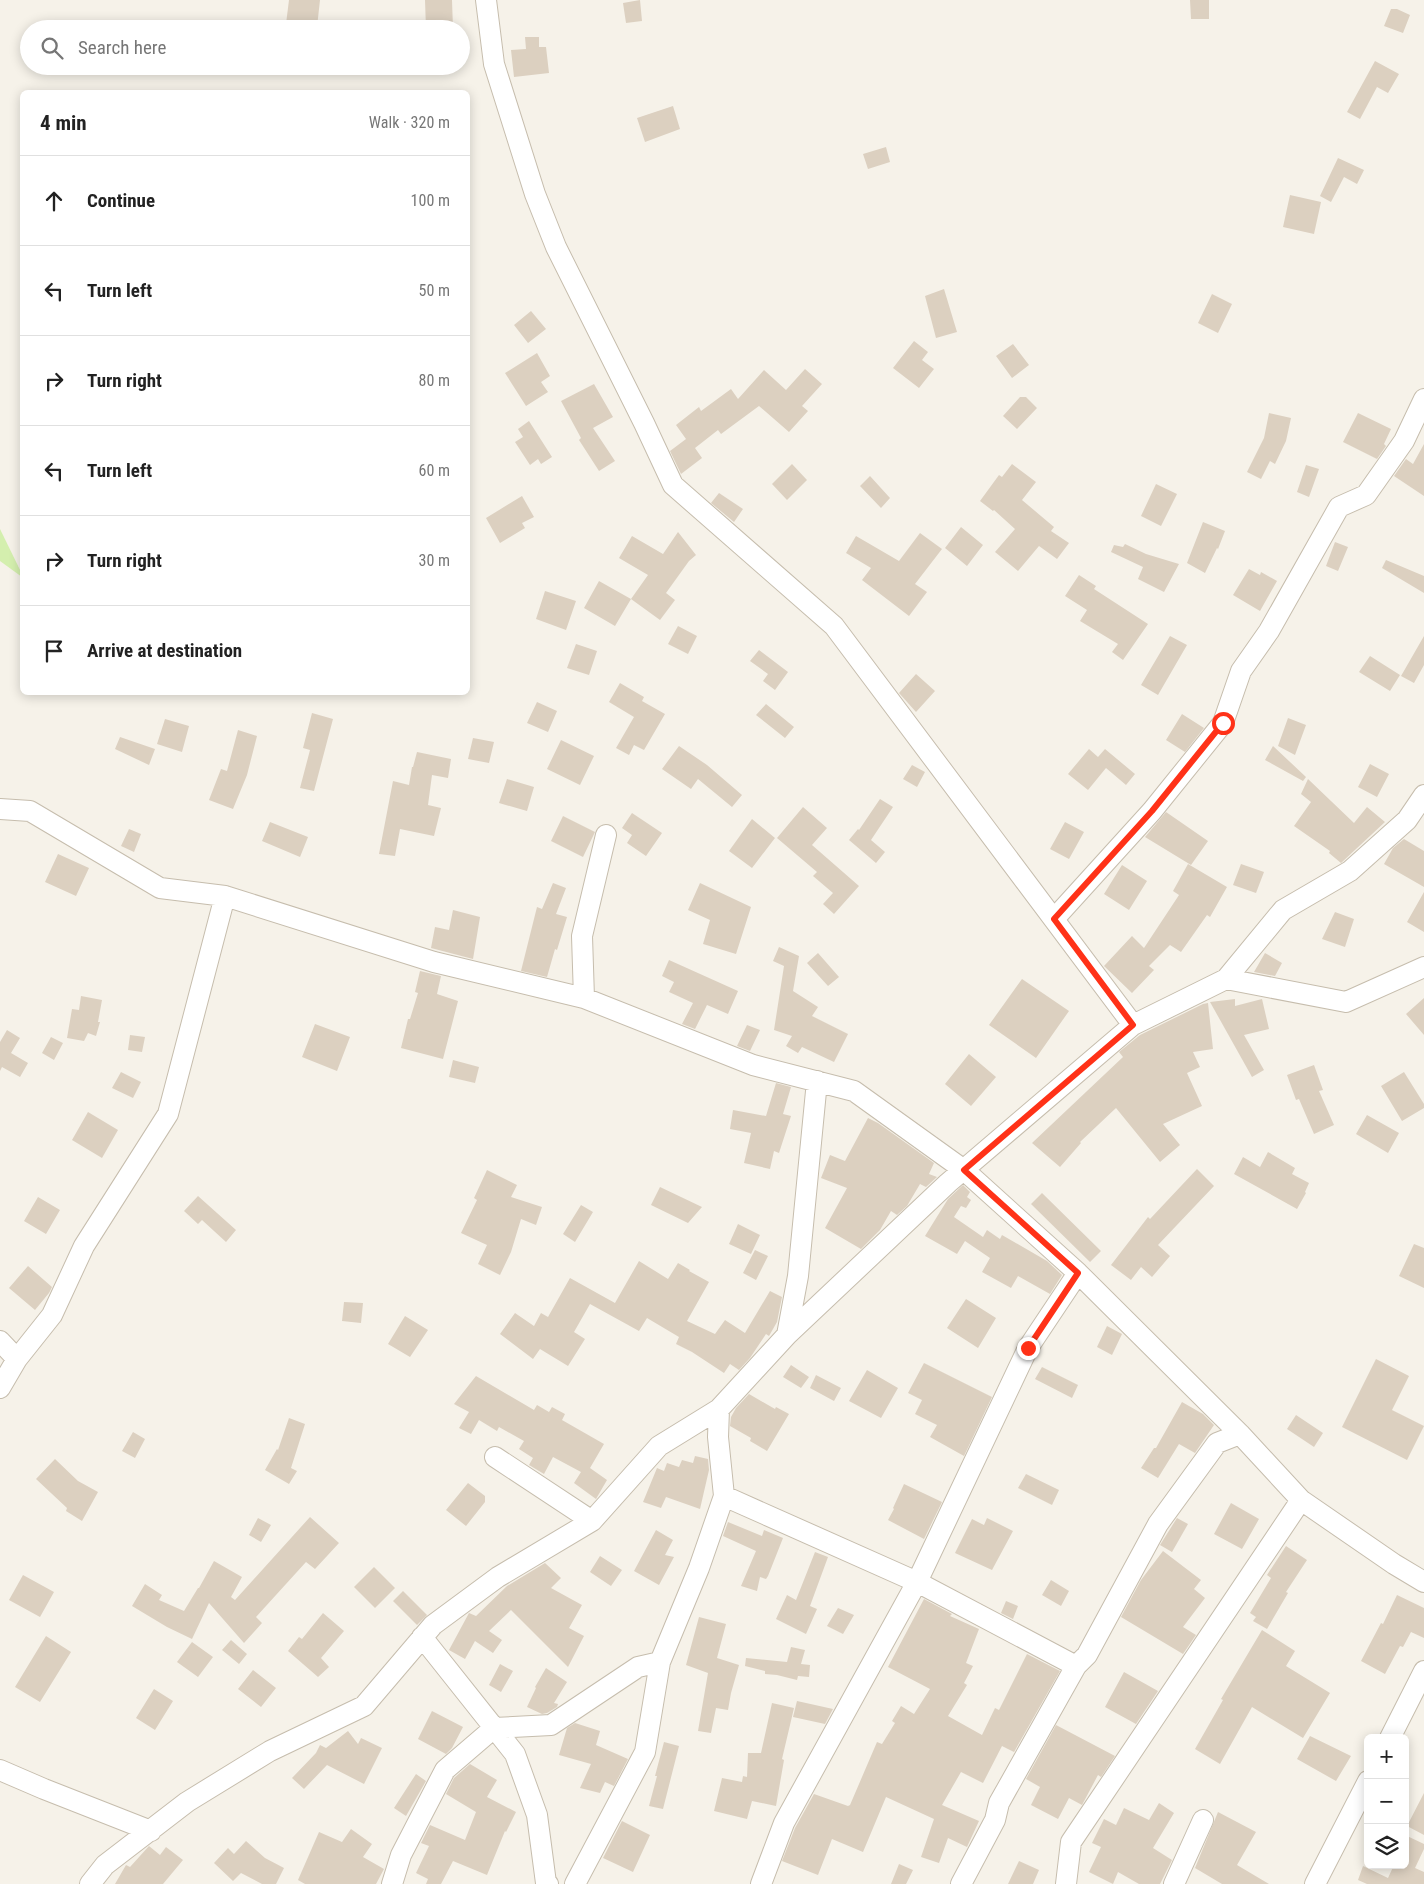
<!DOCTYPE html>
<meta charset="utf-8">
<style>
body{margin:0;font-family:"Roboto Condensed",sans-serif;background:#f2f2f2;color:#222}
.controls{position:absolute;right:15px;bottom:15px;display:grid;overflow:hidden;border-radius:8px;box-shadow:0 2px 12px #0003}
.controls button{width:45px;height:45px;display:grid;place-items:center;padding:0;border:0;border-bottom:1px solid #e0e0e0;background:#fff;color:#222;font:25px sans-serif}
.stop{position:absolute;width:15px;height:15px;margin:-11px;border:4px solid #ff3218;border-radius:50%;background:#fff}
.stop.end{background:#ff3218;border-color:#fff;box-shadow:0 1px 5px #0008}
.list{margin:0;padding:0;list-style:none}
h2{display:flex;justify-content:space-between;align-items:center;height:65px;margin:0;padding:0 20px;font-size:21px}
h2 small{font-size:16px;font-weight:400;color:#767676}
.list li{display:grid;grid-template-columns:32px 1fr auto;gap:15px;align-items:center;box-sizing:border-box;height:90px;padding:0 20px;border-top:1px solid #e0e0e0}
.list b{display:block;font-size:19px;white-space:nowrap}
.list em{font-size:16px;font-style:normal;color:#767676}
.icon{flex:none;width:28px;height:28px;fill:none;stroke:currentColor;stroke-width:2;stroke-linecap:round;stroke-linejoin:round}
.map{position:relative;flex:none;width:1424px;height:1884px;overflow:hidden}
.search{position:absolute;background:#fff;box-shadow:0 2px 12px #0003;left:20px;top:20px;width:450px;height:55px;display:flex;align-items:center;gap:12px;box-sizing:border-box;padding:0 18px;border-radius:28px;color:#767676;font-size:19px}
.panel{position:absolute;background:#fff;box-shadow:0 2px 12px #0003;left:20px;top:90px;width:450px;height:605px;border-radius:8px}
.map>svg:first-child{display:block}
.green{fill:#d4efae}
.building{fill:#dcd0c0}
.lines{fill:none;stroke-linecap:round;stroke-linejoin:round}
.street-casing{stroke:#c6bdad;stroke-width:22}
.street{stroke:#fff;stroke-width:20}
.route{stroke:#ff3218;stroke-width:6}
</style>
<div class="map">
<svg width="1424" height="1884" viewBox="0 0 1424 1884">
<rect width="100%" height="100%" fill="#f6f2e9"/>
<path class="green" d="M0 529 22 574V577L0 561Z"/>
<path class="building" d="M289 0H320L317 27 286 24Z
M425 0H452L453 29H426Z
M640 0 642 21 626 23 623 3Z
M1190 0H1209V19H1191Z
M1391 9H1397L1410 15 1403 33 1384 26Z
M525 37H539V47H546L549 73 514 77 511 50 526 49Z
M1375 61 1399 74 1388 93 1377 87 1360 119 1347 112Z
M673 106 680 129 645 142 637 118Z
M886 147 890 162 868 169 863 154Z
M1338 158 1364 170 1357 184 1344 177 1331 202 1320 196Z
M1290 195 1321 202 1314 234 1283 227Z
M944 289 957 332 936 338 925 296Z
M1212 294 1232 304 1218 333 1198 323Z
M531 311 546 329 528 343 514 325Z
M914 341 928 352 922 360 934 369 919 388 893 368Z
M1013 344 1029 365 1012 378 996 356Z
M537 353 550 376 541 382 548 392 526 406 505 373Z
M805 369 822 384 802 406 808 411 789 432 759 406 721 434 718 430 695 448 702 458 681 474 670 451 686 439 676 425 699 407 701 411 731 389 738 399 764 370 786 390Z
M594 384 613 417 593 428 615 461 599 471 579 440 581 438 561 401Z
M1020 397H1026L1037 408 1017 429 1003 416Z
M1269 413 1291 418 1286 441 1275 464 1270 461 1261 479 1247 472 1264 438Z
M1358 413 1391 429 1384 444 1386 446 1377 459 1343 442Z
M529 421 552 457 541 464 538 459 530 465 515 442 523 437 518 429Z
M1424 444V496L1394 476 1406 459 1413 464Z
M792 464 807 480 787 500 772 484Z
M1012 464 1036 482 1022 500 1054 527 1051 531 1069 543 1057 559 1039 546 1018 571 995 552 1015 529 994 510 993 511 980 501 999 475 1002 477Z
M1306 465 1319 469 1309 497 1297 492Z
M870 476 890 498 881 508 860 486Z
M1156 484 1177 494 1161 526 1141 516Z
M719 493 743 509 734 522 711 503Z
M522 496 534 517 522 523 525 528 500 543 486 518Z
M1203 522 1225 531 1218 549 1217 548 1205 573 1187 563Z
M961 527 983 545 967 566 945 548Z
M678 532 696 555 689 561 666 593 675 600 660 620 631 599 648 575 619 558 632 536 663 554Z
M920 533 942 549 915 584 927 592 909 616 862 580 871 568 846 553 856 536 899 561Z
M1335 542 1348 547 1338 571 1326 566Z
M1125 544 1146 554 1179 564 1164 592 1138 579 1143 567 1111 552 1114 545 1123 547Z
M1386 560 1424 576V593L1382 568Z
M1249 569 1260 575 1261 572 1277 581 1260 611 1233 595Z
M1079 575 1096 586 1094 589 1148 624 1123 660 1112 652 1118 644 1080 621 1087 610 1065 596Z
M599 581 631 599 615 626 584 608Z
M545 591 576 601 566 630 536 619Z
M678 626 697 636 688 654 668 644Z
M1170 636 1187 645 1158 695 1141 685Z
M1424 636V665L1414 683 1401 676Z
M576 644 597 651 589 675 567 668Z
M759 650 788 672 775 690 763 681 768 674 750 661Z
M1370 656 1400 675 1390 691 1359 672Z
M916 674 935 691 916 712 899 693Z
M620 683 644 697 642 701 665 714 644 750 634 745 629 755 616 748 634 717 609 702Z
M537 702 557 711 548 732 527 723Z
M766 704 794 727 785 738 756 715Z
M312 713 333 719 314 791 300 788 310 750 303 748Z
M1182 714 1204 728 1185 752 1166 740Z
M1288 718 1306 725 1295 755 1278 746Z
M165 719 189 726 182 752 157 744Z
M238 730 257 736 247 775 233 809 209 800 221 769 227 771Z
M120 737 155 749 149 765 115 749Z
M473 738 494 742 489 763 468 759Z
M561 740 594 756 580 785 547 769Z
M679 746 707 765 742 795 732 807 698 779 691 789 662 769Z
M1273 746 1306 777 1303 781 1265 760Z
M1089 749 1098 757 1105 749 1135 774 1126 785 1106 768 1088 790 1068 774Z
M417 752 451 759 448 778 432 775 428 805 441 808 434 836 400 829 395 856 379 854 393 781 409 785 412 767H413Z
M1370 764 1389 774 1377 797 1358 787Z
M912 765 925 772 917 787 903 779Z
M507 779 534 787 527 811 499 803Z
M1308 779 1354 823 1367 807 1385 822 1341 863 1329 853 1330 851 1294 826 1311 802 1301 794Z
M880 799 893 807 871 840 885 852 876 863 849 840 858 829 859 830Z
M803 807 827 828 812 845 859 886 834 914 823 904 833 893 813 876 817 872 777 838Z
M1166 812 1208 841 1191 865 1145 837Z
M632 813 662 833 646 856 627 843 632 835 622 828Z
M563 816 595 832 583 857 551 841Z
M752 819 775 838 752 868 729 851Z
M270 822 308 837 300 857 262 841Z
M1065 822 1084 832 1069 859 1050 849Z
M129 829 141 834 134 852 121 846Z
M1404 839 1424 851V887L1384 864 1393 848Z
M58 854 89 868 76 896 45 882Z
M1188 864 1227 887 1210 917 1207 915 1181 952 1170 945 1149 966 1154 970 1132 993 1104 966 1132 936 1144 948 1179 895 1173 891Z
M1241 864 1264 872 1256 893 1233 885Z
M1122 865 1147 881 1129 910 1104 894Z
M553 883 566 888 556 914 567 917 557 950 555 949 547 977 521 971 537 907 542 909Z
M700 883 751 907 736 954 703 944 710 920 688 910Z
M1424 892V932L1407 922Z
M453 910 480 917 473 959 431 948 435 927 449 930Z
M1335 912 1354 919 1345 947 1322 939Z
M779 947 799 956 793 991 818 1007 812 1016 848 1034 834 1062 802 1047 798 1053 786 1046 792 1036 774 1030 784 966 773 961Z
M818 953 839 977 828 986 807 963Z
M1265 953 1282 963 1275 976 1254 972Z
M669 960 738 991 728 1014 707 1005 695 1029 682 1024 693 1003 669 992 674 982 662 976Z
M420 971 441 976 437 994 458 1001 443 1059 401 1048 408 1019H410L418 993 415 992Z
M1022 979 1069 1011 1036 1058 989 1025Z
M81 996 102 1000 98 1022H100L96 1036 88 1033 84 1041 67 1038 72 1009 79 1010Z
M1424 998V1035L1406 1014Z
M1235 999V1006L1262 999 1269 1029 1244 1035 1264 1070 1252 1077 1210 1002Z
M1208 1003 1213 1049 1193 1052 1200 1067 1187 1073 1202 1106 1163 1124 1180 1145 1160 1162 1116 1108 1080 1142 1081 1143 1060 1167 1032 1143 1123 1057 1119 1052 1140 1035 1203 1004Z
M315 1024 350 1037 337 1071 302 1057Z
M747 1025 760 1030 750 1051 737 1046Z
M7 1030 20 1038 11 1053 28 1063 20 1077 2 1067 0 1071V1042Z
M130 1035 145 1037 142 1052 128 1050Z
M51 1037 63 1043 54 1060 42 1053Z
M969 1054 996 1077 971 1106 945 1084Z
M453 1060 479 1067 475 1083 449 1077Z
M1314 1065 1323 1090 1319 1091 1334 1125 1314 1134 1299 1099 1296 1100 1287 1075Z
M121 1072 141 1082 133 1098 112 1088Z
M1404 1072 1424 1104V1108L1402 1121 1381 1086Z
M776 1083 791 1087 783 1114 791 1116 779 1153 774 1151 770 1169 744 1163 751 1133 730 1129 733 1110 766 1116Z
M88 1112 118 1130 102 1158 72 1140Z
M1367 1115 1399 1133 1388 1153 1356 1134Z
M868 1118 878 1123 934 1163 929 1174 937 1177 926 1187 920 1184 907 1206 897 1215 891 1211 880 1230 861 1249 825 1228 847 1188 821 1178 830 1155 845 1161Z
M1268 1152 1295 1168 1292 1174 1309 1183 1305 1192 1306 1193 1297 1209 1234 1174 1243 1157 1260 1167Z
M1197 1169 1214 1186 1158 1245 1170 1256 1152 1277 1141 1267 1131 1280 1111 1265 1148 1217 1150 1219Z
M487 1170 517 1185 511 1197 542 1207 536 1225 521 1219 511 1252 500 1275 478 1264 487 1245 461 1233 477 1200 474 1198Z
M963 1185 970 1192 967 1197 971 1200 966 1208 961 1206 954 1217 983 1237 987 1230 1000 1239 1002 1235 1047 1261 1062 1275 1050 1294 1018 1276 1011 1288 982 1272 990 1258 965 1241 957 1254 925 1236 948 1199Z
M660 1187 702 1207 688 1223 651 1205Z
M1042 1193 1101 1251 1090 1262 1031 1204Z
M198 1196 236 1230 226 1242 202 1220 198 1224 184 1211Z
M38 1197 60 1210 46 1234 24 1221Z
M581 1205 593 1212 575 1242 563 1234Z
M738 1224 760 1235 751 1254 729 1244Z
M1414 1244 1424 1248V1288L1399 1276Z
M755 1250 768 1256 756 1280 743 1273Z
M639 1261 668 1279 678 1263 690 1270 689 1271 709 1282 687 1321 715 1334 725 1320 745 1333 770 1291 782 1297 777 1322 769 1336 766 1334 750 1358 739 1370 730 1364 724 1373 692 1352 676 1344 679 1337 647 1318 639 1331 590 1304 574 1332 585 1339 568 1366 540 1349 533 1359 500 1334 515 1313 534 1326 541 1313 548 1317 570 1278 615 1303Z
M28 1266 52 1287 49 1293 35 1310 9 1288Z
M966 1299 996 1318 978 1348 947 1328Z
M344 1302 363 1303 361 1323 342 1321Z
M405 1316 428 1330 410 1357 388 1344Z
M1107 1326 1122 1334 1112 1355 1097 1347Z
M1376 1359 1409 1376 1392 1410 1424 1426 1407 1460 1342 1427Z
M924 1363 992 1397 964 1456 930 1437 937 1425 915 1414 922 1400 908 1393Z
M791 1365 809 1377 801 1388 783 1377Z
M1042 1367 1078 1385 1072 1398 1035 1379Z
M867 1370 898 1388 881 1418 849 1401Z
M816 1375 841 1388 834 1401 810 1388Z
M476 1376 534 1410 537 1405 549 1412 552 1407 565 1414 562 1420 604 1444 590 1468 607 1480 596 1499 574 1483 581 1472 553 1457 544 1474 529 1465 533 1458 519 1449 524 1441 499 1427 497 1431 479 1420 471 1434 459 1428 469 1412 454 1404Z
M749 1394 775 1409 776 1407 789 1414 767 1451 750 1441 751 1438 730 1426 731 1417 736 1408Z
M1182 1402 1203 1414 1214 1425 1195 1453 1179 1444 1158 1478 1141 1468 1154 1448H1156Z
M1296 1415 1323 1433 1314 1447 1287 1429Z
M289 1418 305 1424 291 1468 297 1471 289 1484 265 1470 277 1449 278 1450Z
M133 1432 145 1439 135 1458 122 1451Z
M695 1456 708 1459 709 1470 700 1509 666 1497 661 1508 643 1502 657 1468 664 1471 667 1463 679 1467 682 1460 693 1463Z
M55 1459 78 1481 98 1492 82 1521 66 1511 67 1508 36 1479Z
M1026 1474 1059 1490 1052 1505 1018 1488Z
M468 1483 485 1496V1502L466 1526 446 1510Z
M904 1484 942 1502 924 1539 888 1520 894 1509 893 1508Z
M1231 1503 1259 1519 1242 1549 1214 1534Z
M310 1517 339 1543 315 1569 306 1562 256 1617 262 1623 244 1643 209 1603 192 1639 167 1627 132 1606 145 1584 162 1595 159 1600 184 1611 198 1588H199L214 1561 242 1577 231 1597 235 1600Z
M258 1518 271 1525 261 1542 249 1535Z
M987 1518 1013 1531 992 1570 955 1553 972 1519 984 1525Z
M1177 1518 1188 1524 1172 1552 1160 1545Z
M728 1522 762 1536 764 1530 783 1538 768 1576 766 1579 760 1577 757 1591 741 1586 756 1551 723 1536Z
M656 1530 673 1540 665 1555 674 1557 659 1585 634 1571Z
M1286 1546 1307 1560 1286 1592 1288 1593 1267 1629 1253 1621 1256 1617 1250 1613 1271 1578 1267 1575Z
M1163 1551 1201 1580 1194 1589 1205 1598 1183 1627 1196 1635 1183 1654 1121 1617 1141 1580Z
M815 1552 828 1557 810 1606 817 1609 806 1634 776 1619 787 1595 796 1600Z
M600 1556 622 1570 611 1586 590 1572Z
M545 1563 561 1578 551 1588 582 1605 569 1628 584 1636 568 1667 511 1610 489 1631 502 1640 493 1653 475 1641 465 1659 449 1650 469 1613 476 1616 507 1586Z
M374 1567 395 1588 375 1608 354 1587Z
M23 1575 54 1592 40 1617 9 1600Z
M1051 1580 1069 1591 1061 1606 1042 1595Z
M403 1591 427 1615 417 1625 393 1601Z
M1397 1595 1424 1608V1638L1411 1632 1403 1647 1400 1646 1385 1674 1361 1661 1381 1623 1383 1624Z
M924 1599 952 1614 950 1616 979 1629 966 1663 973 1666 964 1683 967 1685 948 1716 982 1735 995 1708 999 1710 1027 1654 1060 1671 1014 1752 1002 1746 983 1783 961 1772 942 1805 979 1821 967 1847 948 1838 939 1863 921 1857 934 1819 886 1797 863 1852 832 1839 818 1875 782 1861 795 1828 814 1794 848 1806 850 1805 877 1742 882 1744 895 1723 892 1721 901 1706 914 1714 930 1689 888 1667Z
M1006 1601 1018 1606 1013 1619 1001 1613Z
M838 1608 854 1615 843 1634 827 1626Z
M323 1613 344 1631 321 1658 329 1667 318 1677 288 1651 299 1637 302 1639Z
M699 1617 726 1624 717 1658 739 1665 731 1693 728 1710 716 1708 711 1733 698 1731 708 1673 686 1665Z
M1262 1630 1295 1651 1286 1666 1330 1693 1303 1738 1252 1707 1220 1764 1195 1749 1223 1700 1221 1699Z
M46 1636 71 1652 40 1702 15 1687Z
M231 1640 247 1654 239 1664 222 1650Z
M192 1642 213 1657 198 1677 177 1662Z
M791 1647 805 1650 801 1664 810 1665 809 1677 798 1676 797 1680 777 1675 765 1674V1671L745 1666 746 1658 787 1662Z
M500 1664 513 1671 501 1692 489 1685Z
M546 1668 567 1682 554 1703 558 1704 557 1707 547 1713 542 1714 527 1707 536 1688 535 1687Z
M253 1670 276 1688 261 1707 238 1689Z
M1124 1672 1158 1691 1136 1724 1105 1707Z
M154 1689 173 1701 155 1730 136 1718Z
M797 1701 833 1709 825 1724 793 1717Z
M772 1703 794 1708 782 1759 784 1760 776 1806 752 1801 747 1819 714 1811 722 1778 742 1782 743 1776 747 1777 748 1753H761Z
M432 1711 463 1727 452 1748 446 1754 418 1739Z
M575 1723 600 1731 596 1745 628 1759 614 1786 605 1782 600 1793 580 1788 591 1764 559 1755 567 1728Z
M1056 1725 1115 1756 1101 1777 1098 1775 1082 1805 1069 1798 1058 1819 1031 1805 1040 1787 1026 1779Z
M348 1731 358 1744 361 1738 382 1748 364 1784 327 1765 304 1789 292 1778 316 1753 320 1745 326 1748Z
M1310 1736 1351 1756 1336 1781 1297 1759Z
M664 1742 679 1746 663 1809 649 1806 657 1776H655Z
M470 1764 497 1780 487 1797 516 1812 506 1832 505 1831 487 1875 453 1861 441 1884H426L428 1879 416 1873 429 1846 421 1843 430 1825 465 1840 476 1812 446 1794 454 1778Z
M416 1774 426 1781 406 1816 394 1808Z
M1424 1793V1835L1407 1826Z
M1159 1803 1174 1813 1153 1848 1172 1860 1160 1884H1139L1118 1872 1113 1884 1089 1872 1101 1847 1092 1843 1104 1819 1116 1825 1124 1808 1149 1820Z
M1218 1812 1256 1832 1237 1865 1269 1884H1222L1195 1868Z
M622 1821 650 1835 633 1872 603 1858Z
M351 1829 372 1844 363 1857 384 1869 376 1884H305L298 1880 319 1832 342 1842Z
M1405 1835 1424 1844V1849L1415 1868 1424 1872V1884H1367L1358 1880 1363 1866 1388 1878 1394 1865H1405Z
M246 1841 265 1858 284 1868 276 1884H262L241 1873 233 1881 214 1863 228 1848 234 1854Z
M149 1846 160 1855 166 1847 183 1860 163 1884H115L126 1865 130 1867Z
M1019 1861 1039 1870 1033 1884H1008Z
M899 1864 913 1870 906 1884H891Z"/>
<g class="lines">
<defs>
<path id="street" d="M0 809 30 811 160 888 225 896 434 962 584 998 753 1065 854 1091 964 1170 1078 1273 1240 1434 1301 1500 1394 1564 1424 1582
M1054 919 1152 811 1223 723 1241 671 1269 631 1339 507 1366 495 1404 441 1424 399
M1226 979 1283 910 1350 871 1407 820 1424 795
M584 998 582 936 606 835
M1133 1025 1226 979 1346 1002 1424 967
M787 1335 798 1276 817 1081
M0 1341 17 1359
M0 1388 17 1359 52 1315 84 1246 168 1114 225 896
M495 1457 592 1521
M724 1496 917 1582 1076 1666
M422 1637 515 1754 537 1815 546 1883 548 1884
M1390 1738 1424 1671
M0 1770 44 1789 151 1831
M90 1884 105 1865 187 1802 270 1751 364 1706 433 1625 498 1577 592 1521 659 1446 719 1409 787 1335 948 1183 1133 1025 834 626 673 485 644 423 556 247 535 194 494 64 486 0
M392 1884 401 1855 445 1770 494 1728 551 1725 638 1667 660 1662
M575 1884 645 1752 660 1662 699 1568 724 1496 718 1437 719 1409
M761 1884 784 1823 917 1582 1028 1348 1078 1273
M961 1884 995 1820 999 1803 1076 1666 1087 1655 1158 1524 1217 1443 1240 1434
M1066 1884 1071 1842 1301 1500
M1174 1884 1203 1820
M1315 1884 1368 1781"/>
</defs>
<use href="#street" class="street-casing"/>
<use href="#street" class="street"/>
</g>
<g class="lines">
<path class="route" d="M1028 1348 1078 1273 964 1170 1133 1025 1054 919 1152 811 1223 723"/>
</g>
</svg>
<div class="controls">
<button>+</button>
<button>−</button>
<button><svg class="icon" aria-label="layers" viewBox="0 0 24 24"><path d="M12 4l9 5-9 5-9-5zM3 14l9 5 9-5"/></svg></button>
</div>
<div class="stop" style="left:1223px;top:723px"></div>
<div class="stop end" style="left:1028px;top:1348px"></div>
<div class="search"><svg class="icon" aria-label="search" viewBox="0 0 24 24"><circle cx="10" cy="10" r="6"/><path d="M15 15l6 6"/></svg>Search here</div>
<section class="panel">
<h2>4 min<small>Walk · 320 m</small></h2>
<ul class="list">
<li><svg class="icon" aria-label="ahead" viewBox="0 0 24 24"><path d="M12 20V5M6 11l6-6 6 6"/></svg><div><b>Continue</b></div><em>100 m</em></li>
<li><svg class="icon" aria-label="left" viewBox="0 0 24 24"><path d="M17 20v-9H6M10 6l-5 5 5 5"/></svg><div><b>Turn left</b></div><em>50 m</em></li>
<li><svg class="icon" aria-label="right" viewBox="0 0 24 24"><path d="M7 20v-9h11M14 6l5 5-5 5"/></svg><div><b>Turn right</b></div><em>80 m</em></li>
<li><svg class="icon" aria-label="left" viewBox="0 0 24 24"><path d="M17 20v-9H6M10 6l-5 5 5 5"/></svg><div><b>Turn left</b></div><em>60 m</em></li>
<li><svg class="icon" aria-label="right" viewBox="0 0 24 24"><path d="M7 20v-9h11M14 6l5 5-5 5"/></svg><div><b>Turn right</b></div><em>30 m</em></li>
<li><svg class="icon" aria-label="arrive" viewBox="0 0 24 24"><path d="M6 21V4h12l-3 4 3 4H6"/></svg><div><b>Arrive at destination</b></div></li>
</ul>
</section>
</div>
